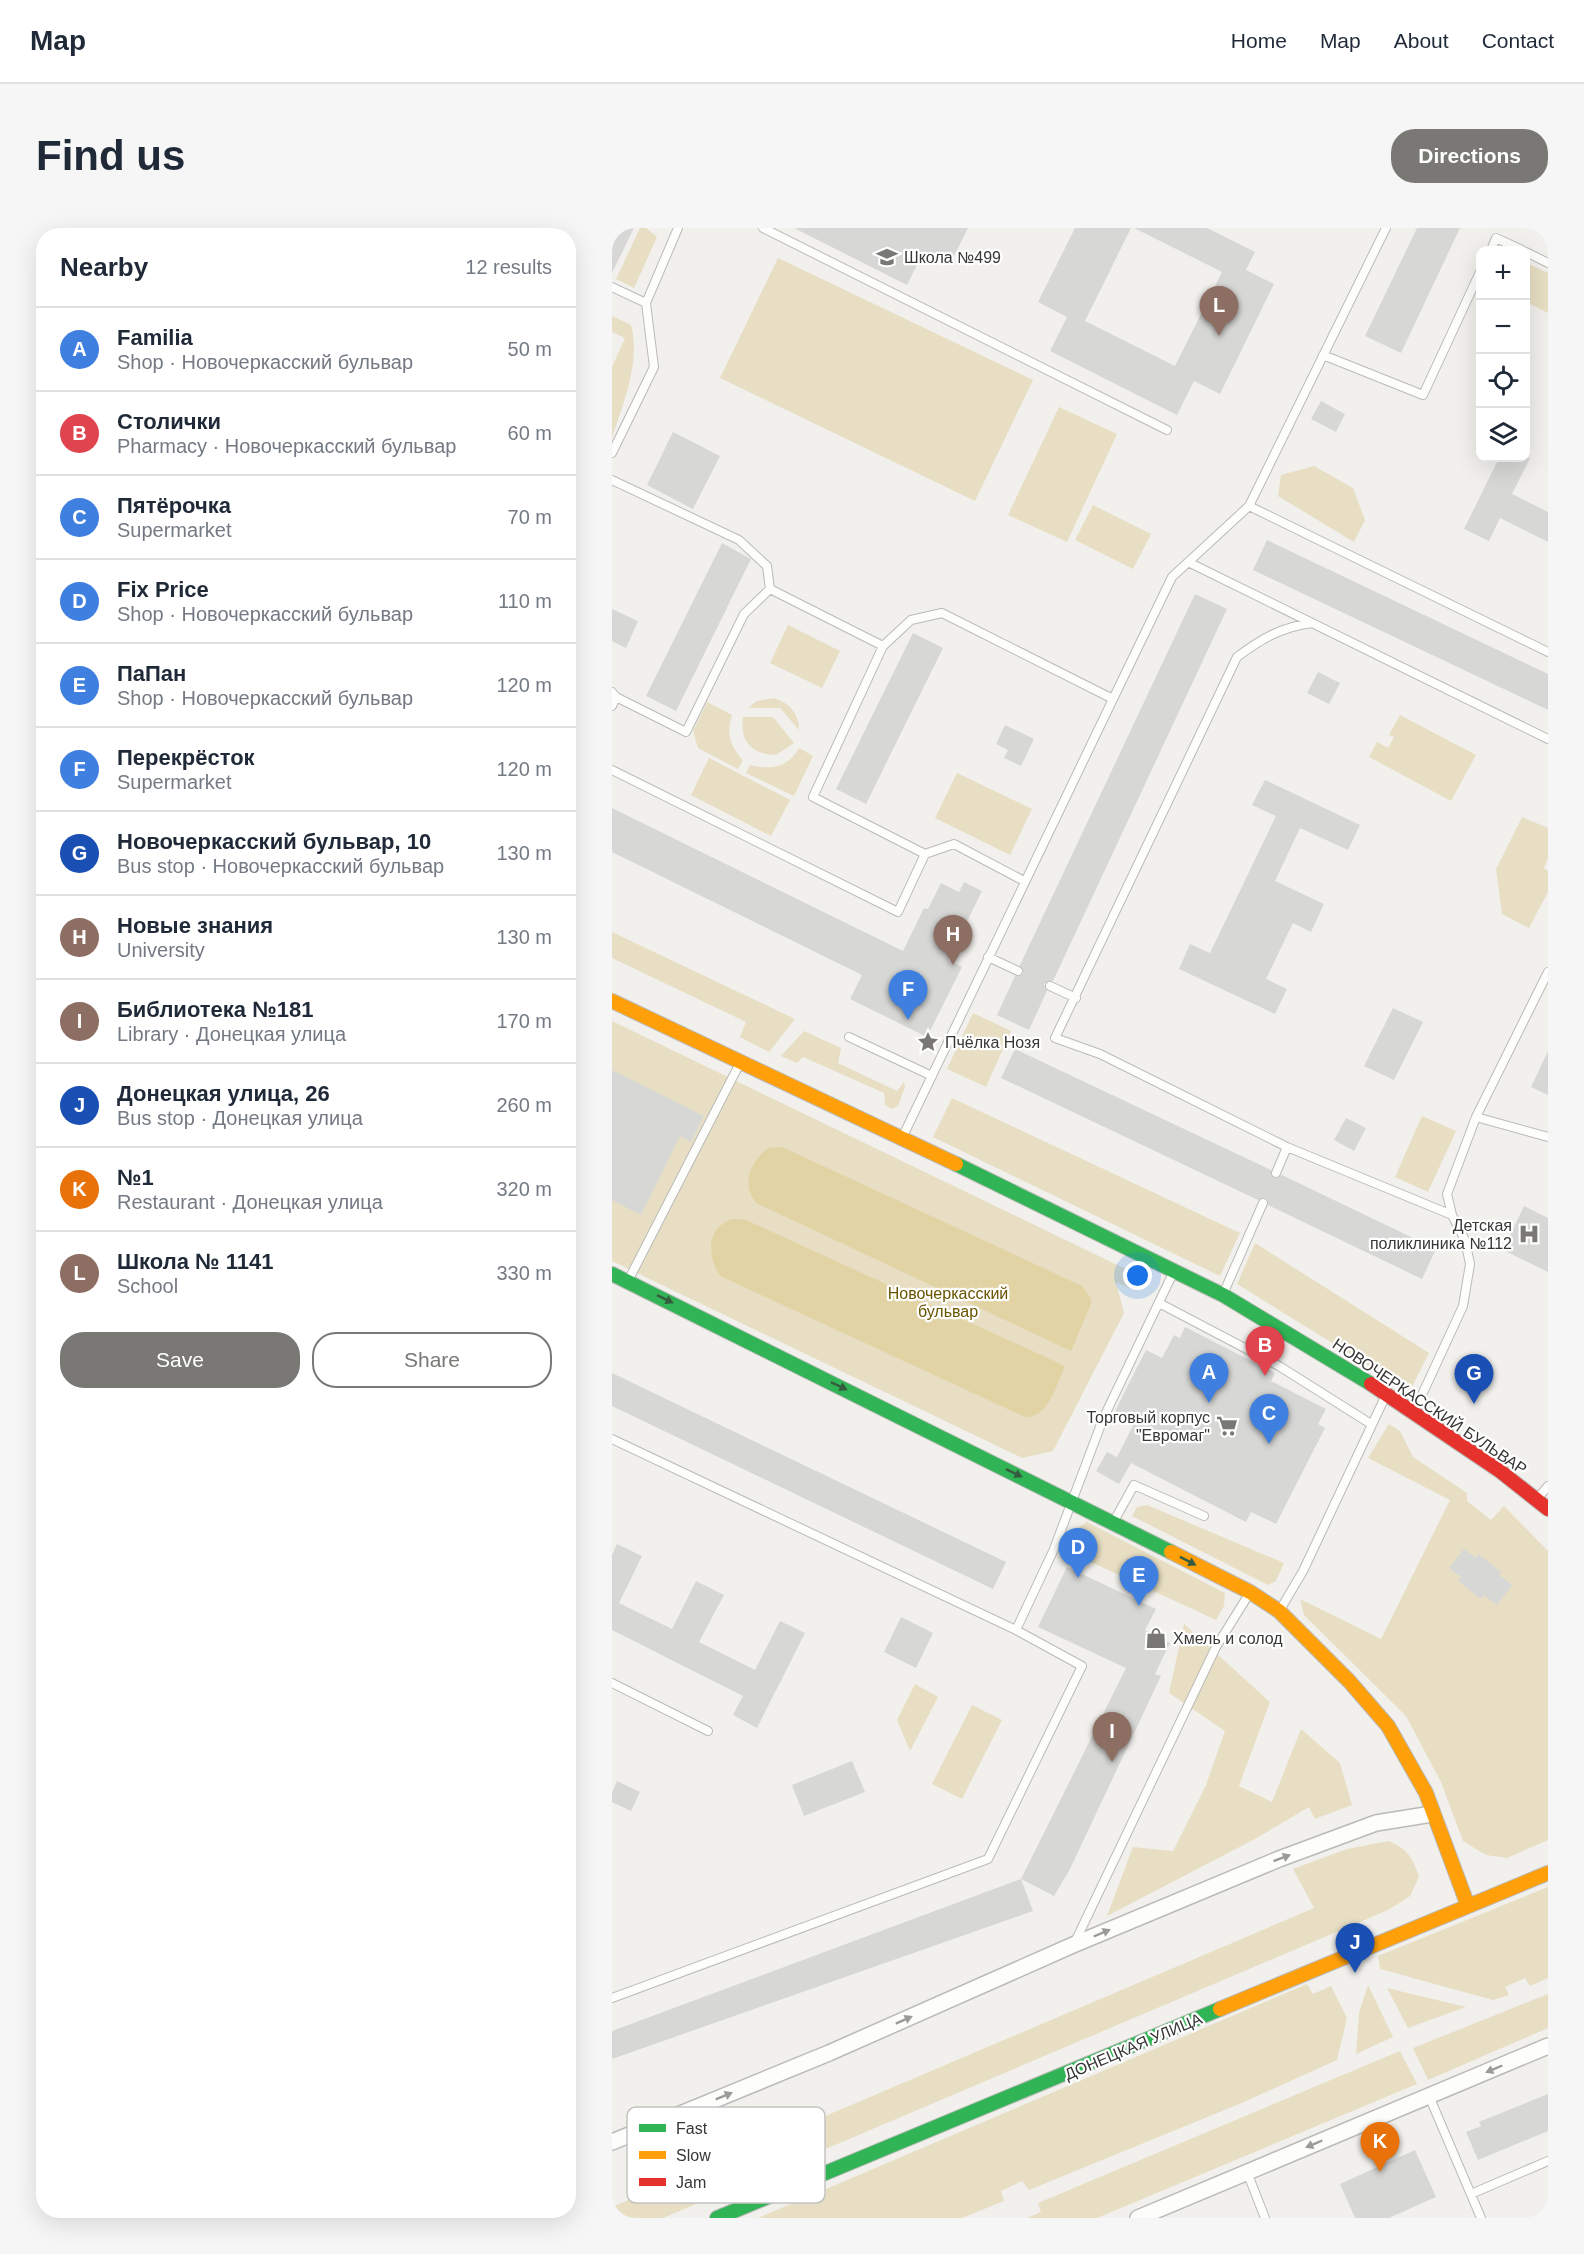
<!DOCTYPE html>
<meta charset="utf-8">
<style>
body{margin:0;font-family:Arial,sans-serif;background:#f6f6f7;color:#1f2937}
.controls{position:absolute;right:18px;top:18px;display:grid;overflow:hidden;border-radius:12px;box-shadow:0 6px 24px #0002}
.controls button{width:54px;height:54px;display:grid;place-items:center;padding:0;border:0;border-bottom:2px solid #e0e1e3;background:#fff;color:#1f2937;font:30px sans-serif}
.you{position:absolute;left:526px;top:1048px;width:21px;height:21px;margin:-15px;border:4px solid #fff;border-radius:50%;background:#1a73e8;box-shadow:0 0 0 9px #1a73e833}
.badge{display:grid;place-items:center;width:39px;height:39px;border-radius:50%;background:#797875;color:#fff;font-size:20px;font-weight:700}
.pin{position:absolute;translate:-50% -50px;filter:drop-shadow(0 2px 3px #0008)}
.pin::after{content:'';position:absolute;top:32px;width:21px;height:18px;background:inherit;clip-path:polygon(0 0,100% 0,50% 100%)}
.list{margin:0;padding:0;list-style:none}
h2{display:flex;justify-content:space-between;align-items:center;height:78px;margin:0;padding:0 24px;font-size:26px}
h2 small{font-size:20px;font-weight:400;color:#747a83}
.list li{display:grid;grid-template-columns:39px 1fr auto;gap:18px;align-items:center;box-sizing:border-box;height:84px;padding:0 24px;border-top:2px solid #e0e1e3}
.list b{display:block;font-size:22px;white-space:nowrap}
.list p{margin:0;font-size:20px;white-space:nowrap;color:#747a83}
.list em{font-size:20px;font-style:normal;color:#747a83}
.actions{display:flex;gap:12px;padding:18px 24px}
.actions a{flex:1;padding:14px 0;border:2px solid #797875;border-radius:24px;text-align:center;font-size:21px;color:#797875}
.actions .main{background:#797875;color:#fff}
.icon{flex:none;width:33px;height:33px;fill:none;stroke:currentColor;stroke-width:2;stroke-linecap:round;stroke-linejoin:round}
.map{position:relative;flex:none;width:936px;height:1990px;overflow:hidden;border-radius:24px}
header{display:flex;align-items:center;gap:36px;box-sizing:border-box;height:84px;padding:0 30px;background:#fff;border-bottom:2px solid #e0e1e3}
header strong{font-size:28px}
nav{display:flex;gap:33px;margin-inline-start:auto;font-size:21px}
.intro{display:flex;align-items:center;justify-content:space-between;box-sizing:border-box;height:144px;padding:0 36px}
h1{margin:0;font-size:42px}
.button{padding:15px 27px;border-radius:24px;background:#797875;color:#fff;font-size:21px;font-weight:700}
main{display:flex;gap:36px;padding:0 36px}
aside{flex:1;background:#fff;border-radius:24px;box-shadow:0 6px 24px #0002}
.map>svg:first-child{display:block}
.green{fill:#e7dec3}
.water{fill:#e2d3a4}
.building{fill:#d7d8d6}
.lines{fill:none;stroke-linecap:round;stroke-linejoin:round}
.lane-casing{stroke:#babab7;stroke-width:10}
.street-casing{stroke:#babab7;stroke-width:18}
.fast-casing{stroke:#babab7;stroke-width:16}
.slow-casing{stroke:#babab7;stroke-width:16}
.jam-casing{stroke:#babab7;stroke-width:16}
.lane{stroke:#fdfdfc;stroke-width:8}
.street{stroke:#fdfdfc;stroke-width:15}
.fast{stroke:#30b455;stroke-width:14}
.slow{stroke:#ff9f0a;stroke-width:14}
.jam{stroke:#e5322d;stroke-width:14}
.oneway{fill:#365c3f}
.oneway2{fill:#9a9a98}
.labels{text-anchor:middle;stroke-width:4.5;stroke-linejoin:round;paint-order:stroke}
.poi-label{font-size:16px;fill:#383735;stroke:#fff;text-anchor:start}
.park-label{font-size:16px;fill:#695500;stroke:#fff}
.street-label{font-size:16px;fill:#383735;stroke:#fff}
.key{fill:#fff;stroke:#c3c3c2;stroke-width:1.5}
.key-label{font-size:16px;fill:#383735}
</style>
<header>
<strong>Map</strong>
<nav><a>Home</a><a>Map</a><a>About</a><a>Contact</a></nav>
</header>
<div class="intro"><h1>Find us</h1><a class="button">Directions</a></div>
<main>
<aside>
<h2>Nearby<small>12 results</small></h2>
<ul class="list">
<li><span class="badge" style="background:#3f7fe0">A</span><div><b>Familia</b><p>Shop · Новочеркасский бульвар</p></div><em>50 m</em></li>
<li><span class="badge" style="background:#e0444e">B</span><div><b>Столички</b><p>Pharmacy · Новочеркасский бульвар</p></div><em>60 m</em></li>
<li><span class="badge" style="background:#3f7fe0">C</span><div><b>Пятёрочка</b><p>Supermarket</p></div><em>70 m</em></li>
<li><span class="badge" style="background:#3f7fe0">D</span><div><b>Fix Price</b><p>Shop · Новочеркасский бульвар</p></div><em>110 m</em></li>
<li><span class="badge" style="background:#3f7fe0">E</span><div><b>ПаПан</b><p>Shop · Новочеркасский бульвар</p></div><em>120 m</em></li>
<li><span class="badge" style="background:#3f7fe0">F</span><div><b>Перекрёсток</b><p>Supermarket</p></div><em>120 m</em></li>
<li><span class="badge" style="background:#1a4fb4">G</span><div><b>Новочеркасский бульвар, 10</b><p>Bus stop · Новочеркасский бульвар</p></div><em>130 m</em></li>
<li><span class="badge" style="background:#8d6e63">H</span><div><b>Новые знания</b><p>University</p></div><em>130 m</em></li>
<li><span class="badge" style="background:#8d6e63">I</span><div><b>Библиотека №181</b><p>Library · Донецкая улица</p></div><em>170 m</em></li>
<li><span class="badge" style="background:#1a4fb4">J</span><div><b>Донецкая улица, 26</b><p>Bus stop · Донецкая улица</p></div><em>260 m</em></li>
<li><span class="badge" style="background:#e8710a">K</span><div><b>№1</b><p>Restaurant · Донецкая улица</p></div><em>320 m</em></li>
<li><span class="badge" style="background:#8d6e63">L</span><div><b>Школа № 1141</b><p>School</p></div><em>330 m</em></li>
</ul>
<div class="actions"><a class="main">Save</a><a>Share</a></div>
</aside>
<div class="map">
<svg width="936" height="1990" viewBox="0 0 936 1990">
<rect width="100%" height="100%" fill="#f1f0ec"/>
<path class="green" d="M28 0H34L45 9 22 60 4 51Z
M166 30 421 152 363 273 108 150Z
M914 35 936 45V85L914 74Z
M0 88 19 97C29 134 11 175 0 210V139L13 110 0 104Z
M447 179 505 206 455 314 396 287Z
M702 238 741 260 753 292 742 314 666 268 669 247Z
M481 277 539 306 521 341 463 312Z
M176 397 228 423 210 460 158 435Z
M162 470C178 475 187 486 187 502L168 480H136L145 473Z
M95 474 120 487C114 505 118 518 131 532L126 541 86 520 81 503Z
M788 487 864 527 839 573 757 529 765 514 776 520 782 509 777 507Z
M131 489H161L182 515 164 527C141 527 127 514 131 489Z
M187 520 201 528 182 568 134 545 138 537C158 542 176 540 187 520Z
M97 530 178 572 159 608 79 567Z
M345 545 420 581 398 627 323 590Z
M910 589 936 600V630L932 640 936 643V664L917 700 890 686 884 641Z
M0 704 183 791 157 824 128 809 134 794 0 730Z
M361 785 399 803 374 859 335 841Z
M0 793 526 1047V1055L519 1061 504 1054 512 1085 441 1223 410 1230 0 1033Z
M192 803 229 820 226 835 285 863 292 854 293 859 286 878 280 881 273 877 272 865 191 829 185 835 169 828Z
M340 870 628 1005 608 1048 321 909Z
M810 888 844 903 816 964 783 949Z
M643 1015 817 1125 798 1163 625 1056Z
M777 1196 788 1203 801 1229 855 1265V1273L879 1292 892 1278 936 1323V1612L895 1630 874 1627 851 1613 829 1554 794 1488 692 1387 688 1371 769 1411 838 1272 756 1230Z
M535 1277 672 1335 664 1353 656 1357 520 1288 525 1279Z
M475 1294 613 1365 612 1378 604 1392 453 1322 465 1300Z
M572 1396 658 1474 627 1558 660 1574 689 1501 728 1535 740 1577 703 1591 697 1579 643 1611 495 1688 521 1619 561 1623 594 1557 613 1503 557 1465Z
M303 1456 326 1469 298 1523 285 1492Z
M360 1477 390 1492 350 1571 320 1556Z
M776 1613C795 1620 801 1630 807 1649L798 1668 776 1682 51 1990H0V1979L702 1680 681 1641 735 1621Z
M936 1659V1750L918 1758 913 1750 893 1759 897 1767 881 1772 768 1741 766 1728Z
M695 1756 701 1766 719 1758 735 1790 725 1832 632 1874 417 1962 410 1953 389 1963 392 1973 350 1990H146Z
M756 1757 781 1809 744 1826 747 1785Z
M775 1760 854 1779 796 1800Z
M936 1766V1800L816 1852 801 1820Z
M788 1823 805 1856 485 1990H415L429 1984 426 1975Z"/>
<path class="water" d="M170 919 470 1058 479 1071V1076L459 1123 144 975C129 956 138 934 156 920Z
M121 991 134 992 453 1138C444 1157 437 1190 413 1189L108 1048C95 1029 94 998 121 991Z"/>
<path class="building" d="M0 0H22L0 45Z
M182 0H356L338 36 312 23 295 57Z
M463 0H519L473 93 563 138 610 44 522 0H595L643 24 634 42 662 56 608 166 582 153 565 187 438 123 455 89 426 74Z
M805 0H848L789 125 753 108Z
M709 173 733 186 724 204 699 191Z
M61 204 108 228 81 281 35 257Z
M887 230H918L900 266 936 284V314L888 290 877 313 852 301Z
M655 312 936 446V482L641 342Z
M110 315 139 331 64 483 34 468Z
M583 366 615 381 441 753 432 756 435 763 417 802 385 787 403 748 411 746 408 737Z
M0 381 26 393 14 420 0 413Z
M301 405 331 420 254 576 224 561Z
M706 444 728 455 717 476 695 465Z
M393 497 422 511 409 538 392 530 396 522 384 516Z
M653 552 748 597 736 622 688 600 663 653 712 676 699 704 681 695 654 751 675 761 663 786 567 741 578 716 598 725 664 588 640 577Z
M0 580 291 723 312 680 316 681 329 655 347 664 352 654 370 663 336 732 350 739 315 809 238 771 250 747 0 624Z
M781 780 811 794 782 852 752 838Z
M403 821 659 942 661 950 670 947 824 1021 810 1051 656 977 654 970 646 972 389 850Z
M936 823V867L919 859Z
M0 842 92 888 79 914 68 908 29 987 0 972Z
M734 890 754 900 742 923 722 912Z
M912 978 936 990V1044L891 1022Z
M573 1099 663 1145 659 1153 714 1181 706 1196 713 1200 664 1296 639 1284 634 1294 519 1235 507 1256 484 1243 495 1224 505 1229 523 1194 503 1183 534 1122 550 1130 562 1107 568 1110Z
M0 1145 394 1334 381 1361 0 1178Z
M5 1316 30 1328 7 1375 60 1401 84 1353 112 1367 87 1414 143 1442 168 1393 193 1405 145 1500 121 1487 131 1468 0 1402V1327Z
M852 1321 864 1330 866 1326 889 1344 887 1347 900 1357 885 1377 872 1367 869 1371 846 1353 849 1349 837 1340Z
M455 1339 544 1381 533 1402 558 1415 543 1446 549 1448 457 1643 442 1668 409 1651 514 1440 426 1399Z
M289 1389 321 1405 304 1440 272 1424Z
M240 1533 253 1564 192 1588 180 1557Z
M5 1553 28 1564 19 1583 0 1574V1565Z
M409 1651 421 1683 0 1831V1803Z
M936 1866V1903L866 1932 854 1904 869 1898 867 1894Z
M803 1922 824 1969 777 1990H743L728 1956Z"/>
<g class="lines">
<defs>
<path id="lane" d="M151 0 555 202
M879 22 884 10 910 22
M914 24 936 35
M0 59 34 75
M711 127 811 167 868 44
M0 225 42 139 34 75 66 0
M0 252 127 312 155 338 158 361 271 418 299 392 330 385 501 471 560 349 637 278 774 0
M637 278 936 424
M576 334 936 511
M700 395C669 399 649 411 625 429L443 810 488 826 675 919 840 987
M271 418 201 569 313 626
M0 464 4 469 0 478
M4 469 74 504 132 386 158 361
M0 542 286 684 313 626 342 616 412 653
M376 729 406 743
M438 758 464 770
M237 809 320 848
M864 889 936 909
M291 908 501 471
M664 945 675 919
M17 1051 128 835
M612 1064 651 975
M547 1075 667 1138 759 1196
M803 1182 851 1078 858 1036 853 1012 840 987 835 966 864 889 936 744
M0 1211 404 1402 442 1321 491 1191 561 1045
M925 1271 936 1258
M502 1293 522 1257 592 1288
M668 1382 691 1343 774 1167
M0 1455 96 1503
M463 1714 604 1419 637 1366
M0 1770 376 1631 470 1438 404 1402
M817 1868 869 1990
M635 1944 653 1990
M859 1966 936 1933"/>
<path id="street" d="M0 1914 217 1825 461 1717 667 1631 764 1595 820 1586
M526 1990 936 1818"/>
<path id="fast" d="M344 936 611 1067 759 1156
M0 1046 559 1324
M105 1990 608 1781"/>
<path id="slow" d="M0 773 344 936
M559 1324 638 1364 667 1383 737 1453 776 1498 814 1565 856 1678
M608 1781 936 1645"/>
<path id="jam" d="M759 1156 888 1243 936 1281"/>
</defs>
<use href="#lane" class="lane-casing"/>
<use href="#street" class="street-casing"/>
<use href="#fast" class="fast-casing"/>
<use href="#slow" class="slow-casing"/>
<use href="#jam" class="jam-casing"/>
<use href="#lane" class="lane"/>
<use href="#street" class="street"/>
<use href="#fast" class="fast"/>
<use href="#slow" class="slow"/>
<use href="#jam" class="jam"/>
</g>
<defs><path id="oneway-solid" d="M-6-.8H1V-3.2L6.5 0L1 3.2V.8H-6Z" transform="scale(1.5)"/></defs>
<g class="oneway">
<use href="#oneway-solid" transform="translate(53 1071) rotate(26)"/>
<use href="#oneway-solid" transform="translate(227 1158) rotate(26)"/>
<use href="#oneway-solid" transform="translate(402 1245) rotate(26)"/>
<use href="#oneway-solid" transform="translate(576 1333) rotate(27)"/>
</g>
<g class="oneway2">
<use href="#oneway-solid" transform="translate(670 1630) rotate(-21)"/>
<use href="#oneway-solid" transform="translate(490 1705) rotate(-23)"/>
<use href="#oneway-solid" transform="translate(292 1792) rotate(-24)"/>
<use href="#oneway-solid" transform="translate(882 1841) rotate(157)"/>
<use href="#oneway-solid" transform="translate(112 1868) rotate(-22)"/>
<use href="#oneway-solid" transform="translate(702 1916) rotate(157)"/>
</g>
<defs>
<symbol id="school-bare" viewBox="-9 -9 18 18"><path d="M0-5L7-2L0 1L-7-2ZM-4 1L0 2.5L4 1V4Q0 6-4 4Z" fill="#797875" stroke="#fff" stroke-width="2.5" paint-order="stroke"/></symbol>
<symbol id="sight-bare" viewBox="-9 -9 18 18"><path d="M0-6L1.8-2.2L6-1.7L2.9 1.2L3.7 5.4L0 3.3L-3.7 5.4L-2.9 1.2L-6-1.7L-1.8-2.2Z" fill="#797875" stroke="#fff" stroke-width="2.5" paint-order="stroke"/></symbol>
<symbol id="hospital-bare" viewBox="-9 -9 18 18"><path d="M-5-5h3v3.5h4V-5h3V5h-3V1.5h-4V5h-3Z" fill="#797875" stroke="#fff" stroke-width="2.5" paint-order="stroke"/></symbol>
<symbol id="supermarket-bare" viewBox="-9 -9 18 18"><path d="M-6-5.5h2.5l.6 2H6L4.5 2H-2.5L-4.4-4H-6ZM-1.5 3.2a1.3 1.3 0 1 0 .1 0ZM3 3.2a1.3 1.3 0 1 0 .1 0Z" fill="#797875" stroke="#fff" stroke-width="2.5" paint-order="stroke"/></symbol>
<symbol id="shop-bare" viewBox="-9 -9 18 18"><path d="M-5-2.5h2.3a2.7 3.5 0 0 1 5.4 0H5L5.5 6h-11ZM-1.5-2.5h3a1.5 2.3 0 0 0-3 0Z" fill="#797875" stroke="#fff" stroke-width="2.5" paint-order="stroke"/></symbol>
</defs>
<g fill-rule="evenodd">
<use href="#school-bare" x="260" y="14" width="30" height="30"/>
<use href="#sight-bare" x="301" y="799" width="30" height="30"/>
<use href="#hospital-bare" x="902" y="991" width="30" height="30"/>
<use href="#supermarket-bare" x="600" y="1183" width="30" height="30"/>
<use href="#shop-bare" x="529" y="1395" width="30" height="30"/>
</g>
<g class="labels">
<g class="poi-label">
<text x="292" y="35">Школа №499</text>
<text x="333" y="820">Пчёлка Нозя</text>
<text x="900" y="1003" text-anchor="end">Детская<tspan x="900" dy="18">поликлиника №112</tspan></text>
<text x="598" y="1195" text-anchor="end">Торговый корпус<tspan x="598" dy="18">"Евромаг"</tspan></text>
<text x="561" y="1416">Хмель и солод</text>
</g>
<g class="park-label">
<text x="336" y="1071">Новочеркасский<tspan x="336" dy="18">бульвар</tspan></text>
</g>
<g class="street-label">
<text transform="translate(818 1178) rotate(34)" y="6">НОВОЧЕРКАССКИЙ БУЛЬВАР</text>
<text transform="translate(521 1818) rotate(-23)" y="6">ДОНЕЦКАЯ УЛИЦА</text>
</g>
</g>
<rect x="15" y="1879" width="198" height="96" rx="9" class="key"/>
<rect x="27" y="1896" width="27" height="8" fill="#30b455"/>
<rect x="27" y="1923" width="27" height="8" fill="#ff9f0a"/>
<rect x="27" y="1950" width="27" height="8" fill="#e5322d"/>
<g class="key-label">
<text x="64" y="1906">Fast</text>
<text x="64" y="1933">Slow</text>
<text x="64" y="1960">Jam</text>
</g>
</svg>
<div class="controls">
<button>+</button>
<button>−</button>
<button><svg class="icon" aria-label="locate" viewBox="0 0 24 24"><circle cx="12" cy="12" r="6"/><path d="M12 2v4M12 18v4M2 12h4M18 12h4"/></svg></button>
<button><svg class="icon" aria-label="layers" viewBox="0 0 24 24"><path d="M12 4l9 5-9 5-9-5zM3 14l9 5 9-5"/></svg></button>
</div>
<div class="you"></div>
<div class="pin badge" style="left:597px;top:1175px;background:#3f7fe0">A</div>
<div class="pin badge" style="left:653px;top:1148px;background:#e0444e">B</div>
<div class="pin badge" style="left:657px;top:1216px;background:#3f7fe0">C</div>
<div class="pin badge" style="left:466px;top:1350px;background:#3f7fe0">D</div>
<div class="pin badge" style="left:527px;top:1378px;background:#3f7fe0">E</div>
<div class="pin badge" style="left:296px;top:792px;background:#3f7fe0">F</div>
<div class="pin badge" style="left:862px;top:1176px;background:#1a4fb4">G</div>
<div class="pin badge" style="left:341px;top:737px;background:#8d6e63">H</div>
<div class="pin badge" style="left:500px;top:1534px;background:#8d6e63">I</div>
<div class="pin badge" style="left:743px;top:1745px;background:#1a4fb4">J</div>
<div class="pin badge" style="left:768px;top:1944px;background:#e8710a">K</div>
<div class="pin badge" style="left:607px;top:108px;background:#8d6e63">L</div>
</div>
</main>
